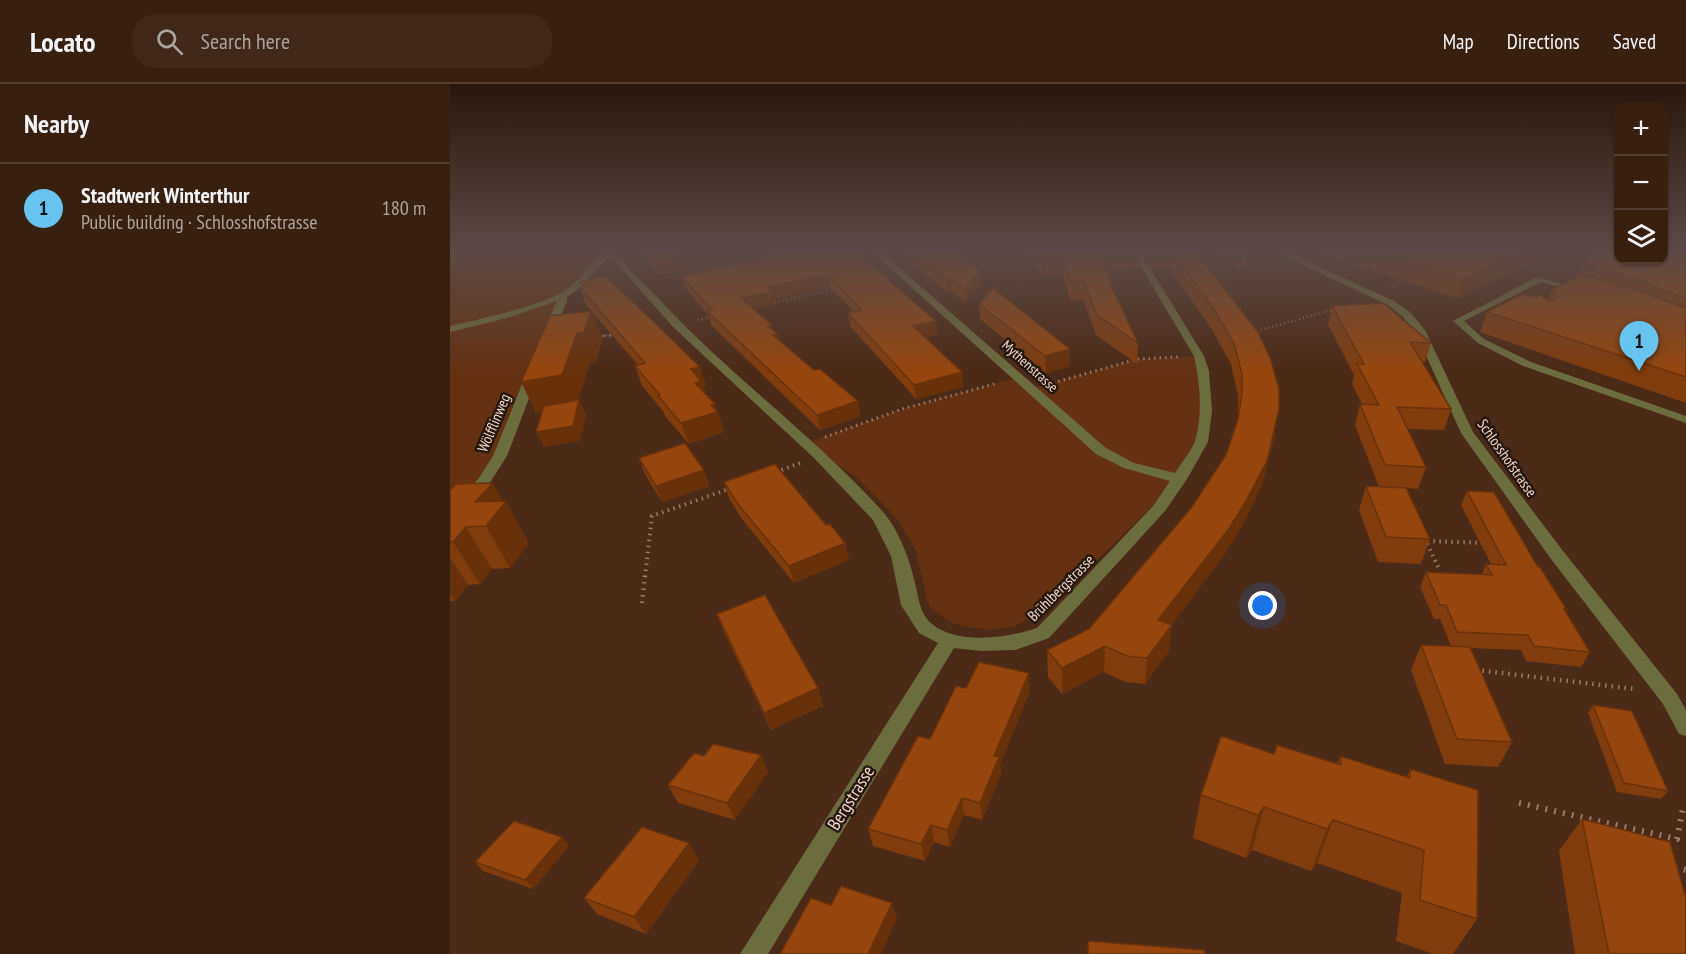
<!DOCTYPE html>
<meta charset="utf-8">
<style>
body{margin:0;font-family:"PT Sans Narrow",sans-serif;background:#3f281a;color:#f1f3f6}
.controls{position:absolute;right:18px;top:18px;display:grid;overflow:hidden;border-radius:12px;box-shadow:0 2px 4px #0004}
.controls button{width:54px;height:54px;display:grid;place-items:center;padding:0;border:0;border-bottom:2px solid #523e31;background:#382011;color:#f1f3f6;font:30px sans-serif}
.you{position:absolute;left:813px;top:522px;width:21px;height:21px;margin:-15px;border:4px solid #fff;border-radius:50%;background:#1a73e8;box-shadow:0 0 0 9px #1a73e833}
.badge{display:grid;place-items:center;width:39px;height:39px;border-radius:50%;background:#66c4ef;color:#111;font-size:20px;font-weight:700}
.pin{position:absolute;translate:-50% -50px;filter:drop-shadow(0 2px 3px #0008)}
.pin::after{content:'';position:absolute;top:32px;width:21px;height:18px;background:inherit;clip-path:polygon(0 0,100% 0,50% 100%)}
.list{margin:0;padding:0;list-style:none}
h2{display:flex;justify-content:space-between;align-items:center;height:78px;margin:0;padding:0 24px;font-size:26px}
h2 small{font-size:20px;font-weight:400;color:#aba39f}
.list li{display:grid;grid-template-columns:39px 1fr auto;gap:18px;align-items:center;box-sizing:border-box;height:90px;padding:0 24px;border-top:2px solid #523e31}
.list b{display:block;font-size:22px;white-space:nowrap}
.list p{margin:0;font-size:20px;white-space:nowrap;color:#aba39f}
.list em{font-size:20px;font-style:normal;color:#aba39f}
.icon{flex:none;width:33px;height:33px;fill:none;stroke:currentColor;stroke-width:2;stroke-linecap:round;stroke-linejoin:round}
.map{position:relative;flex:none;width:1236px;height:870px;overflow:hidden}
header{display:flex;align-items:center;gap:36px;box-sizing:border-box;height:84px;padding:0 30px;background:#382011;border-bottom:2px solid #523e31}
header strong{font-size:28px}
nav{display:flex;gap:33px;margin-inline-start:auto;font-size:21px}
.search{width:420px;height:54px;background:#3f281a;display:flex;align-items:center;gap:15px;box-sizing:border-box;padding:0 21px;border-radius:24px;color:#aba39f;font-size:22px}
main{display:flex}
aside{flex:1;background:#382011}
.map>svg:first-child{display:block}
.green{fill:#653111}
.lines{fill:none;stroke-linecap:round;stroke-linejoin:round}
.path-far4{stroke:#967a6b;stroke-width:2;stroke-dasharray:1 3;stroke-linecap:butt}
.path-far3{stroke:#967a6b;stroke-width:3;stroke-dasharray:1.5 4;stroke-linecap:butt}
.path-far2{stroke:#967a6b;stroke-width:4;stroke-dasharray:1.5 4.5;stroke-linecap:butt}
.path-far1{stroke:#967a6b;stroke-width:4.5;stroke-dasharray:1.5 5;stroke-linecap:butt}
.path{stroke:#967a6b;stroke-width:6;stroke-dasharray:2 7;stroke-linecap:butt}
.service{fill:#6c6d3d;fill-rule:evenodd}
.minor{fill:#6c6d3d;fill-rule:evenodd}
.wall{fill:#803c0d}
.shaded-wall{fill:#68310a}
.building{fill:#95460f;stroke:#68310a;stroke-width:1.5}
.labels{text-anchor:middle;stroke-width:5;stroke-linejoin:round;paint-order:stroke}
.far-street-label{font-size:14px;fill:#efd9ce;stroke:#26170f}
.street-label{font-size:15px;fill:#efd9ce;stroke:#26170f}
.near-street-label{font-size:18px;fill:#efd9ce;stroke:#26170f}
</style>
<header>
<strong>Locato</strong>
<div class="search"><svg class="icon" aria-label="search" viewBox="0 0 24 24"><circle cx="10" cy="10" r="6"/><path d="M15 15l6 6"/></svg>Search here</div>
<nav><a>Map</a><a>Directions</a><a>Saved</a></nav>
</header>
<main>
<aside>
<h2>Nearby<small></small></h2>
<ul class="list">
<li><span class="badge">1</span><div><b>Stadtwerk Winterthur</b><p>Public building · Schlosshofstrasse</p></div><em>180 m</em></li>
</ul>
</aside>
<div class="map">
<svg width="1236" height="870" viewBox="0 0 1236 870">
<rect width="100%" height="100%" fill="#4b2a17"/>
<path class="green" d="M0 166H161L112 212 58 355 0 436Z
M749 272 751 358 730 395 596 526 563 543 540 546 518 543 499 538 479 522 465 465 446 433 405 392 355 360 452 325 570 293 583 304 687 275Z"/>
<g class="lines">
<path class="path-far4" d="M297 166 310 179
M510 174 548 166
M942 202 956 195
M321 219 387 205
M248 236 264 232
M803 248 885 225
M148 252 167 251"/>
<path class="path-far3" d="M148 252 167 251
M603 299 687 275 728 273
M375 353 452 325 548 299"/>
<path class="path-far2" d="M326 388 350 379
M988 483 976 457 1033 459
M195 493 202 432 279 405"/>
<path class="path-far1" d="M192 519 195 491
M1026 586 1185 605"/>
<path class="path" d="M1069 719 1227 755 1233 724 1236 725
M1225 783 1236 786"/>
<path class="service" d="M1087 193 1134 206 1130 209 1091 198 1014 237 1034 255 1081 278 1236 332V339L1073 282 1028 259 1003 237Z"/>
<path class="minor" d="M156 166H165C175 184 196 201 210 216 280 292 365 352 434 429 449 447 460 476 465 499 469 514 469 529 482 540 507 561 558 554 587 544L704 421 720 397 674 384 646 370 420 166H429L656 364 684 379 725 389C731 379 741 368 745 357 753 331 750 298 744 272L681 166H689L754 272 759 287 762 327 758 358 737 395 715 427 599 554 565 566 531 567 504 564 318 870H290L488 559 469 549 451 521 441 472 423 436 363 373 223 243 160 172 127 206 117 213V218L102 251 93 249 107 217 57 234 0 248V242C30 235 97 221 120 203 133 192 143 177 156 166Z
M821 166H832L944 217 960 228 975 246 1023 348 1113 467 1227 610 1236 626V652L1229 650 1213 620 1101 475 1011 349 965 247 952 232 938 221Z
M83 285 89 288 57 372 39 400 5 439 0 441V427L29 394 43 372 77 288Z"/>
</g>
<path class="wall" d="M190 166H228L235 176 238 185 209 191 196 178Z
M313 166H423L424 173 419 179 486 237 487 251 475 253 512 288 513 303 466 315 400 242 398 229 404 228 380 203 324 215 325 220 304 225 328 250 330 257 411 332 370 346 261 241 259 232 235 204 231 192 321 173Z
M446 166H496L530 187 531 200 515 218 502 207 497 208Z
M568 166H690L691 168 690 185 657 187 661 195V202L688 259 687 280 646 251 633 215 620 216 612 190 593 192 580 174Z
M692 166H744L825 348 812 401 792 442 774 471 721 541 719 567 695 600 675 598 654 588 612 610 598 593 597 566 639 545 741 424 776 371 788 335V312L781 280 761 244 722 188V184L703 185Z
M755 166H803L795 185Z
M860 166H1110L1007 214Z
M1140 166H1236V319L1030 248 1037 228 1086 213 1098 216 1101 206 1125 194 1132 178 1143 172Z
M130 198 250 283 256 302 253 303 256 310 265 320 274 348 239 360 215 332 213 327 192 302 185 282 188 281 136 221 130 203H132Z
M529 220 620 265V282L596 289 530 235Z
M882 222 981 259 975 278H972L1001 325 994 346 957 345 976 383 968 405 957 404 980 455 971 480 928 478 909 426 916 402 929 403 905 341 910 320H912L902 300 904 291 878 240Z
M189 374 260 402 212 418 195 390Z
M274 398 376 441 395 459 399 476 344 499 292 435 279 414Z
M0 406 53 417 79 459 60 484 42 485 30 500 18 501 5 517H0Z
M1017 407 1088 483 1117 526 1115 527 1140 568 1131 583 1076 577 1071 566 1020 564 1062 658 1048 683 995 680 961 586 971 561 1001 562 990 535H984L970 503 976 488 1032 490 1036 480H1041L1011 421Z
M267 530 368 604 373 622 321 646 274 548Z
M516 604 580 607 550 680 551 690 532 736 514 731 500 763 484 758 475 777 423 762 418 745Z
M1143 621 1218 707 1211 715 1167 708 1138 629Z
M824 670 887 680 890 672 957 693 960 685 1027 835 1003 870H983L946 857 952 809 867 779 861 787 802 766 796 774 743 754 751 711Z
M254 672 318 688 285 736 228 719 218 701Z
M1132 735 1236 870H1125L1109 767Z
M112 753 119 762 83 805 33 787 25 778Z
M249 776 196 850 147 830 134 814Z"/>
<path class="shaded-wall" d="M418 166H423L424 173 414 185 412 173Z
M798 166H803L795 185 798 167Z
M1078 166H1110L1007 214 1013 195Z
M612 172V190L593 192 592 174Z
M235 176 238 185 209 191 206 182Z
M530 187 531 200 515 218 514 205Z
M378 190 380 203 324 215 325 220 295 227 291 214 318 203Z
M501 195 502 207 497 208 496 196Z
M141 227 153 255 146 278 140 279 126 323 86 329 71 298 127 249Z
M486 237 487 251 465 256 463 242Z
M322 241 324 251 328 250 331 264 318 242Z
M620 265V282L596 289 595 272Z
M250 283 256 302 253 303 258 317 252 319 241 285Z
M512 288 513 303 466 315 464 301Z
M129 316 136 331 130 357 94 363 86 348Z
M408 317 411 332 370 346 367 331Z
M265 320 274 348 239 360 231 339 261 321Z
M829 325 812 401 792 442 774 471 706 562 708 536Z
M254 386 260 402 212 418 206 402Z
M43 399 54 419 56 417 79 459 60 484 36 442 25 418Z
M16 443 42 485 30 500 3 458Z
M395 459 399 476 344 499 339 482Z
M0 474 18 501 5 517 0 510Z
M722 541 719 567 695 600 697 574Z
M655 562 654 588 612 610V584Z
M579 589 580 607 550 680 551 690 532 736 530 719 544 672Z
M368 604 373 622 321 646 314 629Z
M311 671 318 688 285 736 277 719Z
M512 714 514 731 500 763 497 746Z
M814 723 802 766 796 774 808 731Z
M883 736 867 779 861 787 877 745Z
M481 741 484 758 475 777 471 760Z
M112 753 119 762 83 805 75 796Z
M239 759 249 776 196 850 184 833Z
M442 819 447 835 431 870H418Z"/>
<path class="building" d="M192 166H228L235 176 206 182 193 170Z
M324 166H418L412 173 486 237 463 242 512 288 464 301 398 229 412 226 378 190 318 203 322 208 291 214 322 241 318 242 328 250 323 251 364 286 370 285 408 317 367 331 257 227 262 226 231 192 329 171Z
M459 166H496L499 168 504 167 530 187 514 205 501 195 496 196Z
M586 166H690L691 168 650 169 661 195H658L688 259 647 231 634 197H620L612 172 592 174Z
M729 166H744L808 248 821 276 829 305V325L817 377 796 417 778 446 708 536 722 541 697 574 677 572 655 562 612 584 597 566 639 545 741 424 776 371 788 335 792 310V290L784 259 763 224 724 170Z
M919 166H1078L1013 195Z
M1154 166H1168V176H1214V166H1231L1236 167V215L1192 197 1140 184 1144 181 1132 178Z
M1131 191 1184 205 1236 224V293L1037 228 1073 210 1086 213 1090 211 1098 217 1105 215 1107 212 1101 206Z
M155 192 200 234 250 283 241 285 251 297 245 299 265 320 261 321 267 328 231 339 208 312 210 311 185 282 195 279 130 203 134 202 130 198Z
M543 204 620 265 595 272 529 220Z
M933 219 981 259 960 258 1001 325 947 323 976 383 935 381 910 320 929 321 907 280H914L882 222Z
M141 227 134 248 127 249 112 291 71 298 100 232Z
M129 316 123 342 86 348 94 322Z
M235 359 254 386 206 402 189 374Z
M325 380 376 441 380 440 395 459 339 482 287 419 274 398Z
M43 399 25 418 56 417 36 442 16 443 3 458H0V406L6 400Z
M916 402 956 404 980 455 936 453Z
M1017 407 1044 408 1088 483H1090L1117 526 1114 525 1140 568 1084 562 1078 551 1007 548 996 521H990L976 488 1042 491 1036 480 1056 481Z
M315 511 368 604 314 629 267 530Z
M971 561 1020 563 1062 658 1007 655Z
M529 578 579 589 544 672 549 673 530 719 512 714 497 746 481 741 471 760 418 745 468 652 480 655 506 602 516 604Z
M1143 621 1182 627 1218 707 1174 699Z
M771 652 824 670 827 661 891 681 890 672 960 694V685L1028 706 1027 835 970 816 974 766 883 736 877 745 814 723 808 731 751 711Z
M263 660 311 671 277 719 218 701 244 669 254 672Z
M1132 735 1220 758 1236 814V870H1159Z
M64 737 112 753 75 796 25 778Z
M192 743 239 759 184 833 134 814Z
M391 802 442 819 418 870H330L361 814 381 821Z
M638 857 755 866V870H638Z"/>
<linearGradient id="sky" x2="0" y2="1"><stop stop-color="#29170d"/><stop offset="0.58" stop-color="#5b4a47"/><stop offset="1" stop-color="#5b4a47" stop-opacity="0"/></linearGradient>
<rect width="1236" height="288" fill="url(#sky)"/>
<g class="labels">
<g class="far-street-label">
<text transform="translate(580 282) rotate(42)" y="5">Mythenstrasse</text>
</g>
<g class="street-label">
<text transform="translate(44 339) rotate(-67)" y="5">Wölfflinweg</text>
<text transform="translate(1057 374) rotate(55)" y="5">Schlosshofstrasse</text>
<text transform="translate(611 504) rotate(-45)" y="5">Brühlbergstrasse</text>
</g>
<g class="near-street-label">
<text transform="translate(401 714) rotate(-58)" y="6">Bergstrasse</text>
</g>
</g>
</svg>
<div class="controls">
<button>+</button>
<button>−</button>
<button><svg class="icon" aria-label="layers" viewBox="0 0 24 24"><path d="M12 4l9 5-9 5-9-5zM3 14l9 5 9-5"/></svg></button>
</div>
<div class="you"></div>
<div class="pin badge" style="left:1189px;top:287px">1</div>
</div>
</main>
